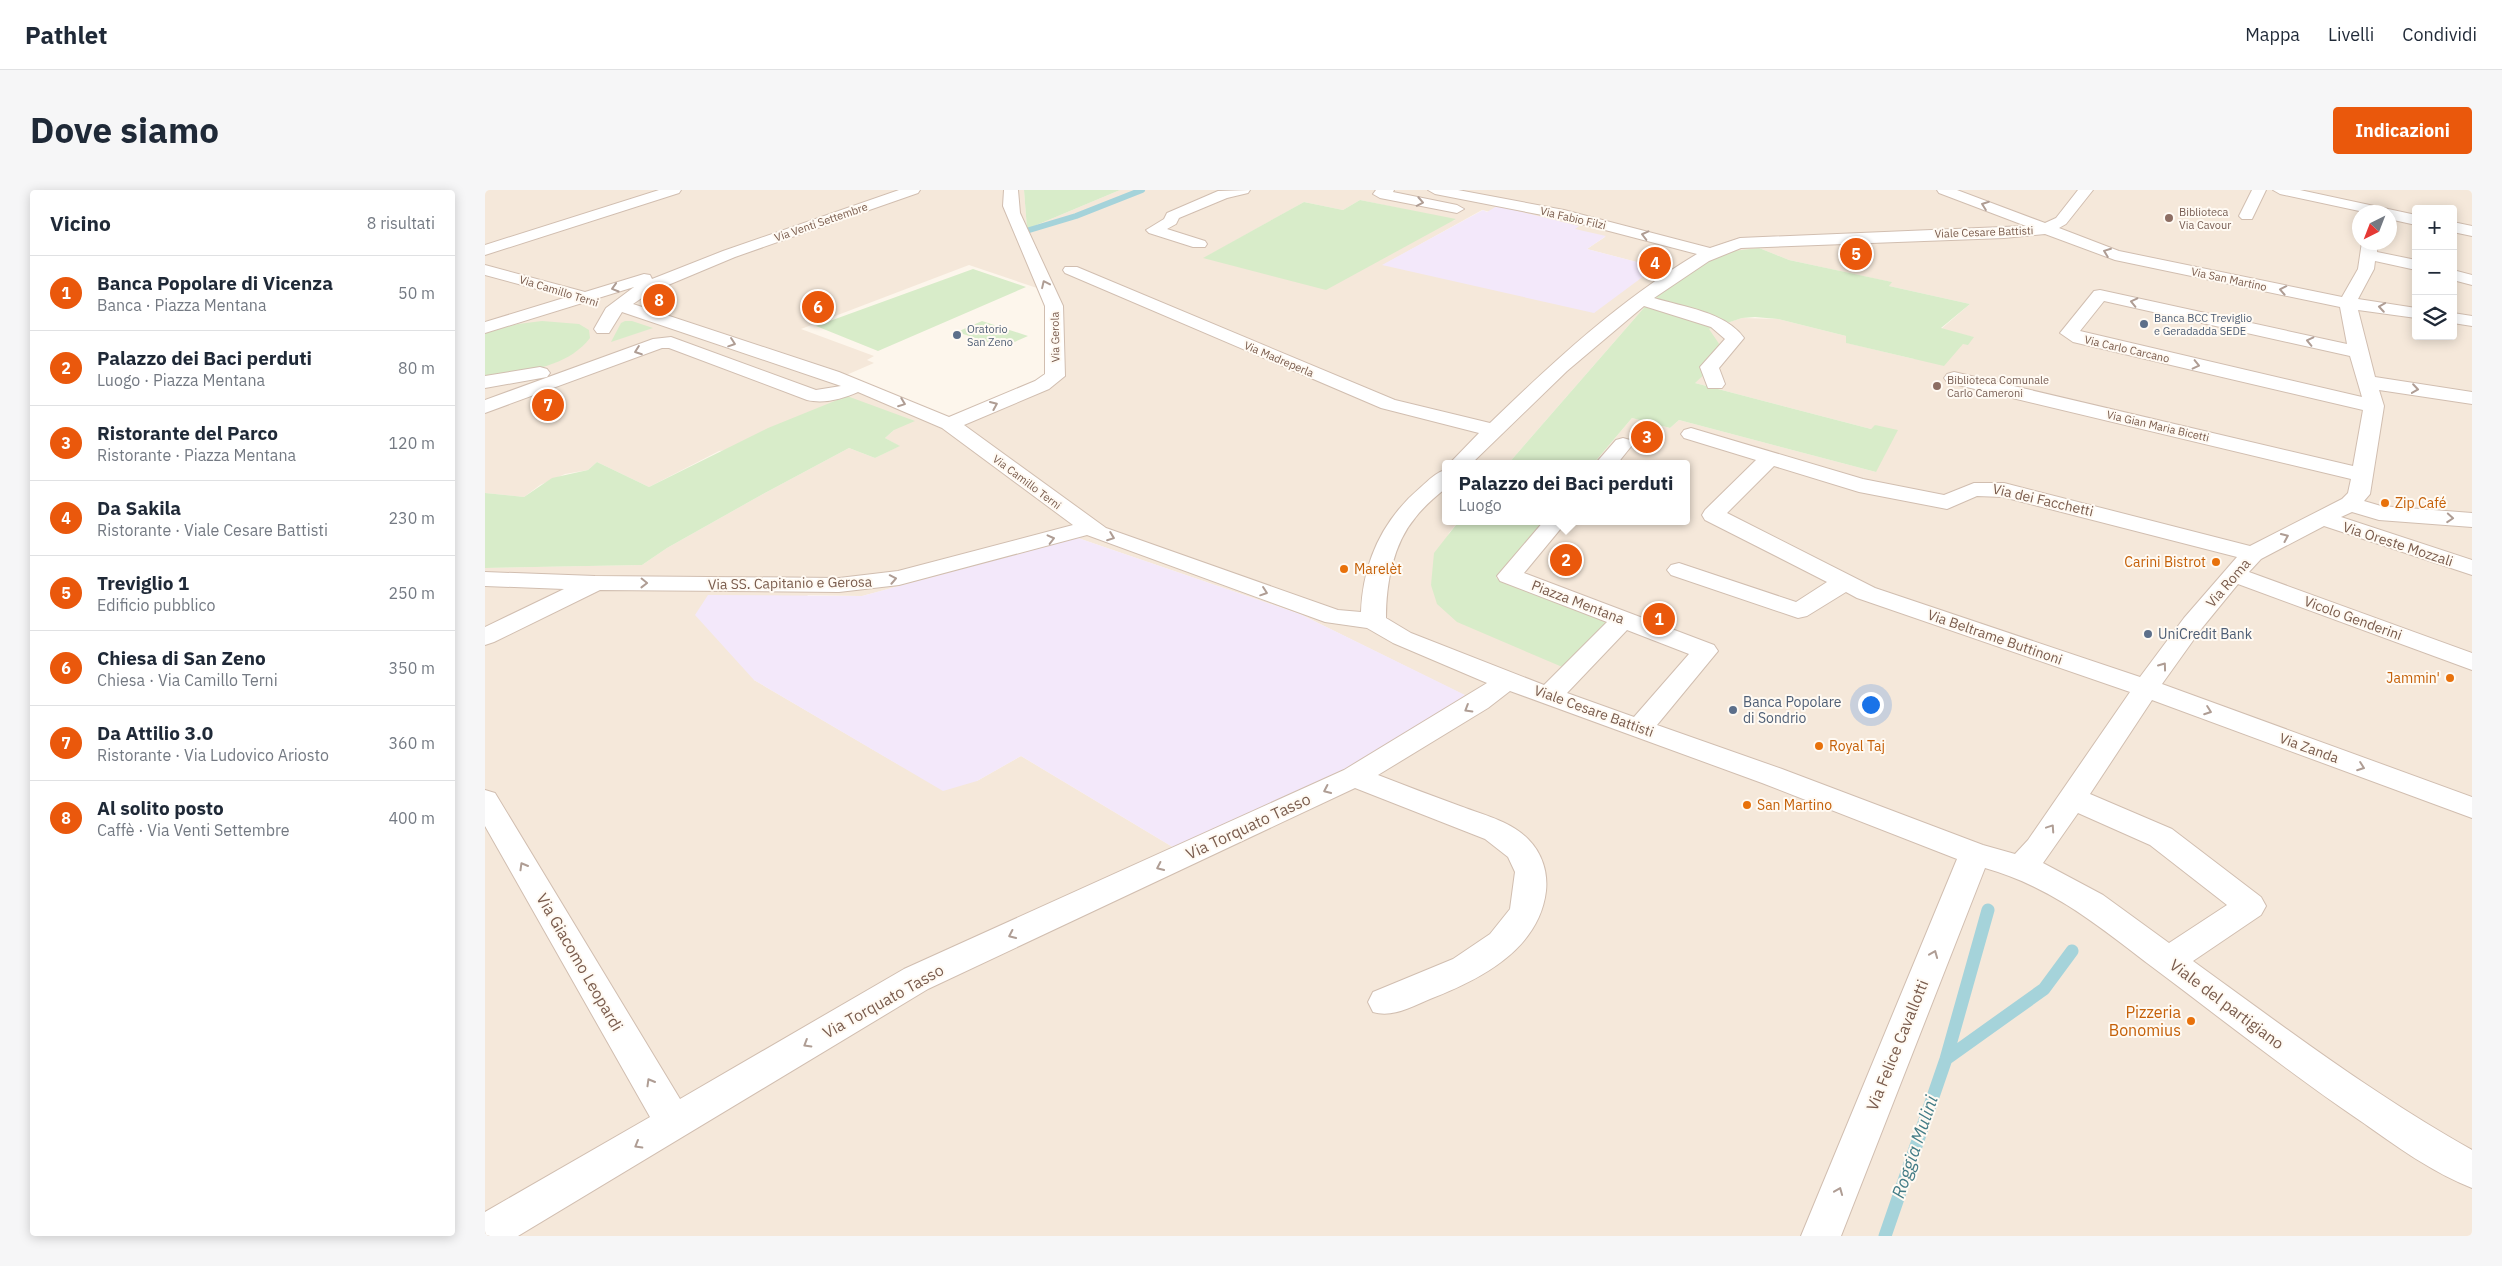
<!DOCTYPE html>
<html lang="it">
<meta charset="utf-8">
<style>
body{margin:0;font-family:"IBM Plex Sans",sans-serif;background:#f6f6f7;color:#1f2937}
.controls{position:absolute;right:15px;top:15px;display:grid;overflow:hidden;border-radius:5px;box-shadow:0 2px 12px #0003}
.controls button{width:45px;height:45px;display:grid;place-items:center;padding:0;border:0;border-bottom:1px solid #e0e1e3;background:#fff;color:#1f2937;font:25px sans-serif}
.compass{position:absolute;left:1867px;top:15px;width:45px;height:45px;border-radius:50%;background:#fff;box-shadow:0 2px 12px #0003;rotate:222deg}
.you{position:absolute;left:1385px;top:514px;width:18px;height:18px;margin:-12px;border:4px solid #fff;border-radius:50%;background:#1a73e8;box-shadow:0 0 0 8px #1a73e833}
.badge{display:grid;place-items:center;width:32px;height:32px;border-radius:50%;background:#ea580c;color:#fff;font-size:16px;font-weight:700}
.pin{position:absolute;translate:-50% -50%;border:2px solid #fff;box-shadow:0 1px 5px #0006}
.popup{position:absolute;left:957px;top:270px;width:248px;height:65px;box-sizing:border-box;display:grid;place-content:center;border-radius:5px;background:#fff;filter:drop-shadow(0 1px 4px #0005);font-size:16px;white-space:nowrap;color:#747a83}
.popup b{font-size:19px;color:#1f2937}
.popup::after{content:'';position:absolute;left:50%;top:100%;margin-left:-10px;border:10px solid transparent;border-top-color:#fff}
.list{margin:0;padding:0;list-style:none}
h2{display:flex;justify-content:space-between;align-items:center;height:65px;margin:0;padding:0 20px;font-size:21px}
h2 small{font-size:16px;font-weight:400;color:#747a83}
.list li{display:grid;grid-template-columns:32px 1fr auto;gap:15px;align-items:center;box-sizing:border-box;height:75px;padding:0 20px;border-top:1px solid #e0e1e3}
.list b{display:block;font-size:19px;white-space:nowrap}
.list p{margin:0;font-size:16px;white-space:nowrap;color:#747a83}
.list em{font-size:16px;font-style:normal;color:#747a83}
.icon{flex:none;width:28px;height:28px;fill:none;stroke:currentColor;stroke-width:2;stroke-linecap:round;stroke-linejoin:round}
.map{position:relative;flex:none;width:1987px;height:1046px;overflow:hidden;border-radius:5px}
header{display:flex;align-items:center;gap:30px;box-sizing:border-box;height:70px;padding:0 25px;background:#fff;border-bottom:1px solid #e0e1e3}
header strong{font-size:24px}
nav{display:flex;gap:28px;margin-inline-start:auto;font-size:18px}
.intro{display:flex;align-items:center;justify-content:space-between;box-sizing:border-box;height:120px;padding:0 30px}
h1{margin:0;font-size:35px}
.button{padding:12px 22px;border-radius:5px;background:#ea580c;color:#fff;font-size:18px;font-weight:700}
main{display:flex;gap:30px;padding:0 30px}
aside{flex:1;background:#fff;border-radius:5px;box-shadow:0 2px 12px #0003}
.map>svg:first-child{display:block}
.residential{fill:#f5e8da;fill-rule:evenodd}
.education{fill:#f3e8fa}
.green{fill:#d8ecc9}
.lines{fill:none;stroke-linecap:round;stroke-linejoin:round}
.stream-far1{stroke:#a5d3da;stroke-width:6}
.stream{stroke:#a5d3da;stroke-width:13}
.minor-casing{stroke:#d1beb0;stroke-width:2}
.minor{fill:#fff;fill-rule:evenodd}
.oneway{stroke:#af9d94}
.education-dot{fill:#8d6e63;stroke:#fffaf3;stroke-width:2}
.service-dot{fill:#5c6f8a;stroke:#fffaf3;stroke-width:2}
.food-dot{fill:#e8710a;stroke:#fffaf3;stroke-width:2}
.labels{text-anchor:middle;stroke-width:4;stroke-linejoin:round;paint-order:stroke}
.far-education-label{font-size:11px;fill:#785e54;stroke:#fffaf3;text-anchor:start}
.far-street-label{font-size:11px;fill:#7a5c4d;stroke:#fffaf3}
.far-service-label{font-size:11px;fill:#4e5e75;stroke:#fffaf3;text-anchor:start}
.street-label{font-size:14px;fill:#7a5c4d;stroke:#fffaf3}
.food-label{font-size:14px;fill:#c56008;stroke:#fffaf3;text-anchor:start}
.service-label{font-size:14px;fill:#4e5e75;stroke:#fffaf3;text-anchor:start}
.near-street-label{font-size:16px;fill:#7a5c4d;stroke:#fffaf3}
.near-food-label{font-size:16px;fill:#c56008;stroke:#fffaf3;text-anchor:end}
.near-water-label{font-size:18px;font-style:italic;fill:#437c86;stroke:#fffaf3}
</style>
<header>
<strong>Pathlet</strong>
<nav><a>Mappa</a><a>Livelli</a><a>Condividi</a></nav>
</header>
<div class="intro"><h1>Dove siamo</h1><a class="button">Indicazioni</a></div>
<main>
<aside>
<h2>Vicino<small>8 risultati</small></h2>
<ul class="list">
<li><span class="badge">1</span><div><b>Banca Popolare di Vicenza</b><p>Banca · Piazza Mentana</p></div><em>50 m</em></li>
<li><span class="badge">2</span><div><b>Palazzo dei Baci perduti</b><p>Luogo · Piazza Mentana</p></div><em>80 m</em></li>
<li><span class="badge">3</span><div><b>Ristorante del Parco</b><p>Ristorante · Piazza Mentana</p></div><em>120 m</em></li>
<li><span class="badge">4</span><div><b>Da Sakila</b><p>Ristorante · Viale Cesare Battisti</p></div><em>230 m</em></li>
<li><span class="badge">5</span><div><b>Treviglio 1</b><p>Edificio pubblico</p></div><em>250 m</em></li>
<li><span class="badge">6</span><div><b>Chiesa di San Zeno</b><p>Chiesa · Via Camillo Terni</p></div><em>350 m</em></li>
<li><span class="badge">7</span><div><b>Da Attilio 3.0</b><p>Ristorante · Via Ludovico Ariosto</p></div><em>360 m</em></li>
<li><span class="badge">8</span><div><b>Al solito posto</b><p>Caffè · Via Venti Settembre</p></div><em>400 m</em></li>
</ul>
</aside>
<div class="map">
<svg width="1987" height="1046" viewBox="0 0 1987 1046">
<rect width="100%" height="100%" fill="#fdf6ec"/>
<path class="residential" d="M0 0H539L542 39 635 0H1987V1046H0V378L157 375 182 358 278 304 364 258 390 268 414 256 400 248 409 240 234 261 164 297 112 272 103 280 80 284 55 295 39 307 0 303ZM875 10 971 30 719 68 819 12 858 20ZM1931 19H1968V146H1931ZM997 20 1120 47 1102 59 1171 77 1150 91 898 75ZM1874 22H1904V52H1874ZM1274 58 1304 70 1406 92 1404 96 1485 114 1456 139 1488 147 1478 154 1429 169 1362 153 1361 146 1293 129 1257 128 1223 139 1210 193 1386 239 1391 235V282L1194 230 1185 238 1147 228 1108 274H1201V331H1059L1011 388 1126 432 946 395 964 343 974 331H961V274H1023L1164 112ZM484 75 558 100 563 176 557 187 470 231 359 186 389 173 382 170 389 166 316 139ZM593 348 815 424 979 505 691 659 536 566 492 591 416 576 269 490 323 405 377 406Z"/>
<path class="education" d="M1012 16 1094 36 1090 39 1121 46 1102 59 1171 77 1109 123 897 75 998 20 1002 22Z
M593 348 815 424 980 505 878 576 691 659 536 566 492 591 458 601 269 490 210 425 223 405 377 406Z"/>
<path class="green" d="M539 0H635L542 39Z
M875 10 971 29 841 100 718 68 819 12 858 20Z
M1274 58 1304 70 1407 92 1404 96 1485 114 1456 138 1489 147 1483 155 1478 154 1459 176 1361 153V146L1293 129 1270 127 1257 128 1224 139 1241 164 1210 193 1386 239 1390 235 1413 240 1391 282 1194 230 1185 238 1147 228 1108 274H1023L1164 112 1226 69 1248 61Z
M488 79 541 97 393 161 331 136Z
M57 131 94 134 104 140 105 148C81 179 36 182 0 187V142L33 134Z
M140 131H147L168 138 126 152 136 133Z
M497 131 543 146 518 157 472 142Z
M362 206 430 231 409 240 400 248 415 256 390 268 364 258 278 304 182 358 157 375 0 378V303L39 307 67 288 103 280 112 272 164 297 283 238Z
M974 331H1059L1011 388 1126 432 1082 479 972 432 952 414 946 395 949 363Z"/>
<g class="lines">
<path class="stream-far1" d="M541 41 591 26 657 0"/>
<path class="stream" d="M1461 869 1559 799 1587 761
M1400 1046 1461 869 1503 720"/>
<defs>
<path id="minor" d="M174 0H196L194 3 0 65V55Z
M414 0H435L433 3 250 67 164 103 148 114 354 182 464 227 550 191 560 184V116L518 16 519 0H533L535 23 578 116 580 186 564 199 479 235 621 338 853 420 876 422C878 372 898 329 936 297 944 290 951 282 961 280V298C950 307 939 316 930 328 908 354 901 394 901 428L926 443 1059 495 1122 432 1015 391 1012 386 1059 331H1082L1039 383 1229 455 1233 461 1172 535 1297 579 1498 655 1530 664 1543 650 1645 502 1372 408 1361 402 1322 426 1313 428 1186 385 1182 380 1186 375 1194 373 1311 412 1342 392 1220 330 1217 325 1220 320 1271 270 1199 248 1196 244 1199 240 1206 238 1378 289 1459 305 1489 293H1519L1765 356 1857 309 1863 303 1866 289 1469 194 1462 192 1459 188 1462 184 1469 182 1868 276 1878 220 1588 152 1575 143 1609 101 1615 100 1862 154 1855 117 1630 70 1560 44 1519 48 1256 58 1224 71 1169 108C1198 117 1241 122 1259 148L1234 178 1240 194 1237 198H1223L1215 177 1240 149 1226 137 1159 116 1082 181 986 274H964L994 243 896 218 580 83 578 80 580 77H592L910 210 1005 233C1069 171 1135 110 1212 64L1078 29 950 4 943 0H973L1079 20 1225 58 1255 48 1541 36 1454 3 1452 0H1472L1560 33 1571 28 1593 0H1608L1581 34 1574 38 1634 61 1857 107 1873 79 1877 52H1893L1892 62 1931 70V80L1890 71 1889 79 1873 109 1931 118V128L1873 120 1890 187 1987 202V214L1894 200 1899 216 1885 304 1879 311 1896 316 1987 323V337L1894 330 1867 322 1856 327 1987 370V385L1839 336 1776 369 1764 382 1987 463V480L1753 394 1717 438 1677 494 1987 607V628L1667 510 1605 604 1687 639 1776 707 1781 716 1776 725 1708 771C1799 837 1889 905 1987 960V998C1948 983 1911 956 1877 932 1803 882 1733 826 1662 773 1610 733 1564 696 1500 678L1356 1046H1316L1472 669 1277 593 1025 501 1003 518 893 585C921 596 948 606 975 616 999 625 1025 631 1043 649 1057 663 1063 682 1061 701 1054 760 994 790 945 809 926 817 907 828 888 822L883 812 888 802 968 769 1005 744 1025 719 1030 682 1023 667 1000 649 870 598 443 799 33 1046H0V1022L165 927 0 636V600L10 603 195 909 419 779 859 580 1002 493 908 453 882 438 840 432 602 345 414 395 354 402 115 400 9 452 0 455V437L79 399 0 396V382L110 386 354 388 413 381 588 335 457 238 373 202C357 209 339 214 322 210L184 158H177L0 223V210L168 149 186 147 331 200 356 196 137 122 124 143H112L109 139 121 118 149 97 0 143V132L82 107 0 85V75L100 102 159 84 165 85 167 89 238 61ZM1619 111 1865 166 1877 207 1595 141ZM1289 276 1374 302 1462 319 1492 306 1518 307 1752 367 1699 428 1655 487 1390 398 1242 323ZM1142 440 1204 464 1149 527 1082 503ZM1593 623 1665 655 1742 715 1684 753 1618 705 1558 673Z
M765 0 763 3 742 8 694 28 691 34 682 39 720 51 722 54 720 57H708L664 43 661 40 679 29 682 23 733 1Z
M891 0H909L908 2 972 15 979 19 972 23 895 8 888 4Z
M1767 0H1781L1767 29H1757L1754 26Z
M1788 0H1815L1931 25V35L1904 29V22H1879L1795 4Z
M1968 32 1987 36V46L1968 42Z
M1968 80 1987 85V95L1968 90Z
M1968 123 1987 126V136L1968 133Z
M55 177 62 179 65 183 62 187 0 198V186Z
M1138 248 1145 250 1148 254 1132 274H1110L1131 250Z"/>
</defs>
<use href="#minor" class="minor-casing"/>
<use href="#minor" class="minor"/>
</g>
<defs><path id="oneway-chevron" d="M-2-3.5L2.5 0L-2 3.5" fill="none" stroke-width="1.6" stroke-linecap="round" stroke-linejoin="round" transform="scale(1.25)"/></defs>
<g class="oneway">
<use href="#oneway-chevron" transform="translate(935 12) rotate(11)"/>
<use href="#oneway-chevron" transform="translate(1500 15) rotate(-160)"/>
<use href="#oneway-chevron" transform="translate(1160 45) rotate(-166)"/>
<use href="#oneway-chevron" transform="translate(1622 62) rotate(-159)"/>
<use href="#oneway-chevron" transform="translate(560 94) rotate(-115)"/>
<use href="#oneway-chevron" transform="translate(130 98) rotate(163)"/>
<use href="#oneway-chevron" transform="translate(1798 100) rotate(-169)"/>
<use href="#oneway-chevron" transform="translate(1649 112) rotate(-167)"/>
<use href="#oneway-chevron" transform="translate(1897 117) rotate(-171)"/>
<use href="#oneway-chevron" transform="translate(1825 151) rotate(-167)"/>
<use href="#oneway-chevron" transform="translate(247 153) rotate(19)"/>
<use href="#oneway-chevron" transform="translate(153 161) rotate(160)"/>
<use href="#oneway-chevron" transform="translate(1711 175) rotate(13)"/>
<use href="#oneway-chevron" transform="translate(1930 199) rotate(8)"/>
<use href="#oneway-chevron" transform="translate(417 213) rotate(21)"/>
<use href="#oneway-chevron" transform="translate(509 215) rotate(-23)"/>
<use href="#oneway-chevron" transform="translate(1965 328) rotate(4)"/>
<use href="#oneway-chevron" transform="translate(626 347) rotate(21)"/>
<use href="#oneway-chevron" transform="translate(1800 347) rotate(-24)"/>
<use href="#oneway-chevron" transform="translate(566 349) rotate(-14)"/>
<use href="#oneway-chevron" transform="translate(408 389) rotate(-11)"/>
<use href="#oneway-chevron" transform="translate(159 393) rotate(1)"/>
<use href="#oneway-chevron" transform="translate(779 402) rotate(19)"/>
<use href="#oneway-chevron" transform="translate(1678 476) rotate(-54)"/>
<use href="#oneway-chevron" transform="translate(983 519) rotate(149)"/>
<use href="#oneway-chevron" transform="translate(1723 521) rotate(20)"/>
<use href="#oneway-chevron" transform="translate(1876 577) rotate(20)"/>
<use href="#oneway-chevron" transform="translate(842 600) rotate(155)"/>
<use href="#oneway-chevron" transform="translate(1566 638) rotate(-56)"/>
<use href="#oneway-chevron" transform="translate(38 676) rotate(-120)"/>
<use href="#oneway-chevron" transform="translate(675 677) rotate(155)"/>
<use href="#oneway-chevron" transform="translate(527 745) rotate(155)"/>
<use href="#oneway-chevron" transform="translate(1449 764) rotate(-68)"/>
<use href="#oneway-chevron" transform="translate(322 854) rotate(149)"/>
<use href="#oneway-chevron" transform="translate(165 892) rotate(-120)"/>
<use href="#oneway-chevron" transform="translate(153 955) rotate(150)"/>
<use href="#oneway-chevron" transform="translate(1354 1001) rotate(-68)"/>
</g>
<g class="education-dot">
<circle cx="1684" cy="28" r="5"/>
<circle cx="1452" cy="196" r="5"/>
</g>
<g class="service-dot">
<circle cx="1659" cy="134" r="5"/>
<circle cx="472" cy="145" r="5"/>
<circle cx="1663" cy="444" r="5"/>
<circle cx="1248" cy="520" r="5"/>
</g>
<g class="food-dot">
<circle cx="1900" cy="313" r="5"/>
<circle cx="1731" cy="372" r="5"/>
<circle cx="859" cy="379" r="5"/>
<circle cx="1965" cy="488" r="5"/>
<circle cx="1334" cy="556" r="5"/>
<circle cx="1262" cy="615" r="5"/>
<circle cx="1706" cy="831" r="5"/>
</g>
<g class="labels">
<g class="far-education-label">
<text x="1694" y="26">Biblioteca<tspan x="1694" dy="13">Via Cavour</tspan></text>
<text x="1462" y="194">Biblioteca Comunale<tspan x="1462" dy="13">Carlo Cameroni</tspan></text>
</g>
<g class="far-street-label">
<text transform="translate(1088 28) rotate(13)" y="4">Via Fabio Filzi</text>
<text transform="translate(336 32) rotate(-19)" y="4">Via Venti Settembre</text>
<text transform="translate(1499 42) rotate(-2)" y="4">Viale Cesare Battisti</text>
<text transform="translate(1744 89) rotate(12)" y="4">Via San Martino</text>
<text transform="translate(74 101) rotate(17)" y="4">Via Camillo Terni</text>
<text transform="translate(570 147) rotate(-91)" y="4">Via Gerola</text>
<text transform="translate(1642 159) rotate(13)" y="4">Via Carlo Carcano</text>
<text transform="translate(794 169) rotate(23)" y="4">Via Madreperla</text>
<text transform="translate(1673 236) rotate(13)" y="4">Via Gian Maria Bicetti</text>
<text transform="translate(542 292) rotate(37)" y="4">Via Camillo Terni</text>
</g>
<g class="far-service-label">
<text x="1669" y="132">Banca BCC Treviglio<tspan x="1669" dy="13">e Geradadda SEDE</tspan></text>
<text x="482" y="143">Oratorio<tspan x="482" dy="13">San Zeno</tspan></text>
</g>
<g class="street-label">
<text transform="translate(1558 310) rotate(13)" y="5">Via dei Facchetti</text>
<text transform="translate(1913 354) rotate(18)" y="5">Via Oreste Mozzali</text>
<text transform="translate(305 393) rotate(-1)" y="5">Via SS. Capitanio e Gerosa</text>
<text transform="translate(1743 393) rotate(-49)" y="5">Via Roma</text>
<text transform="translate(1093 412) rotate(21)" y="5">Piazza Mentana</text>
<text transform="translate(1868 428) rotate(20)" y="5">Vicolo Genderini</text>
<text transform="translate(1510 447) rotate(19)" y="5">Via Beltrame Buttinoni</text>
<text transform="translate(1109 521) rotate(20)" y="5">Viale Cesare Battisti</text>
<text transform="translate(1824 558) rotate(20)" y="5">Via Zanda</text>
</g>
<g class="food-label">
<text x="1910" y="318">Zip Café</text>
<text x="1721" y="377" text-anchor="end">Carini Bistrot</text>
<text x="869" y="384">Marelèt</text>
<text x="1955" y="493" text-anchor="end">Jammin'</text>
<text x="1344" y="561">Royal Taj</text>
<text x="1272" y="620">San Martino</text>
</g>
<g class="service-label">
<text x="1673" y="449">UniCredit Bank</text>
<text x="1258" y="517">Banca Popolare<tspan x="1258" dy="16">di Sondrio</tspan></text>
</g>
<g class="near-street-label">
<text transform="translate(763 636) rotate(-25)" y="6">Via Torquato Tasso</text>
<text transform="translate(95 772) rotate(60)" y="6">Via Giacomo Leopardi</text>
<text transform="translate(398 811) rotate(-29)" y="6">Via Torquato Tasso</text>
<text transform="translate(1742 814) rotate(37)" y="6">Viale del partigiano</text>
<text transform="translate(1412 855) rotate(-68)" y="6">Via Felice Cavallotti</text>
</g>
<g class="near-food-label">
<text x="1696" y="828">Pizzeria<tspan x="1696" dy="18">Bonomius</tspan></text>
</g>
<g class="near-water-label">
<text transform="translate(1430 957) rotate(-71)" y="6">Roggia Mulini</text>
</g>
</g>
</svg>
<div class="controls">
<button>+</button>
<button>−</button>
<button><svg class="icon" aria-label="layers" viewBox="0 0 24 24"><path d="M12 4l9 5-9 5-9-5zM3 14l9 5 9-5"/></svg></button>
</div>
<svg class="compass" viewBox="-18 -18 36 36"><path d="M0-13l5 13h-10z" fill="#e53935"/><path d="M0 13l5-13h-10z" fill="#747a83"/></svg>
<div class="you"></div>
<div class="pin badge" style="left:1174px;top:429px">1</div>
<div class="pin badge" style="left:1081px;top:370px">2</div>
<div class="popup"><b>Palazzo dei Baci perduti</b>Luogo</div>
<div class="pin badge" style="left:1162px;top:247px">3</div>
<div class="pin badge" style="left:1170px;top:73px">4</div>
<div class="pin badge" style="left:1371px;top:64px">5</div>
<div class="pin badge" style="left:333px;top:117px">6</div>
<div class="pin badge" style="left:63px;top:215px">7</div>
<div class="pin badge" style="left:174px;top:110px">8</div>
</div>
</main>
